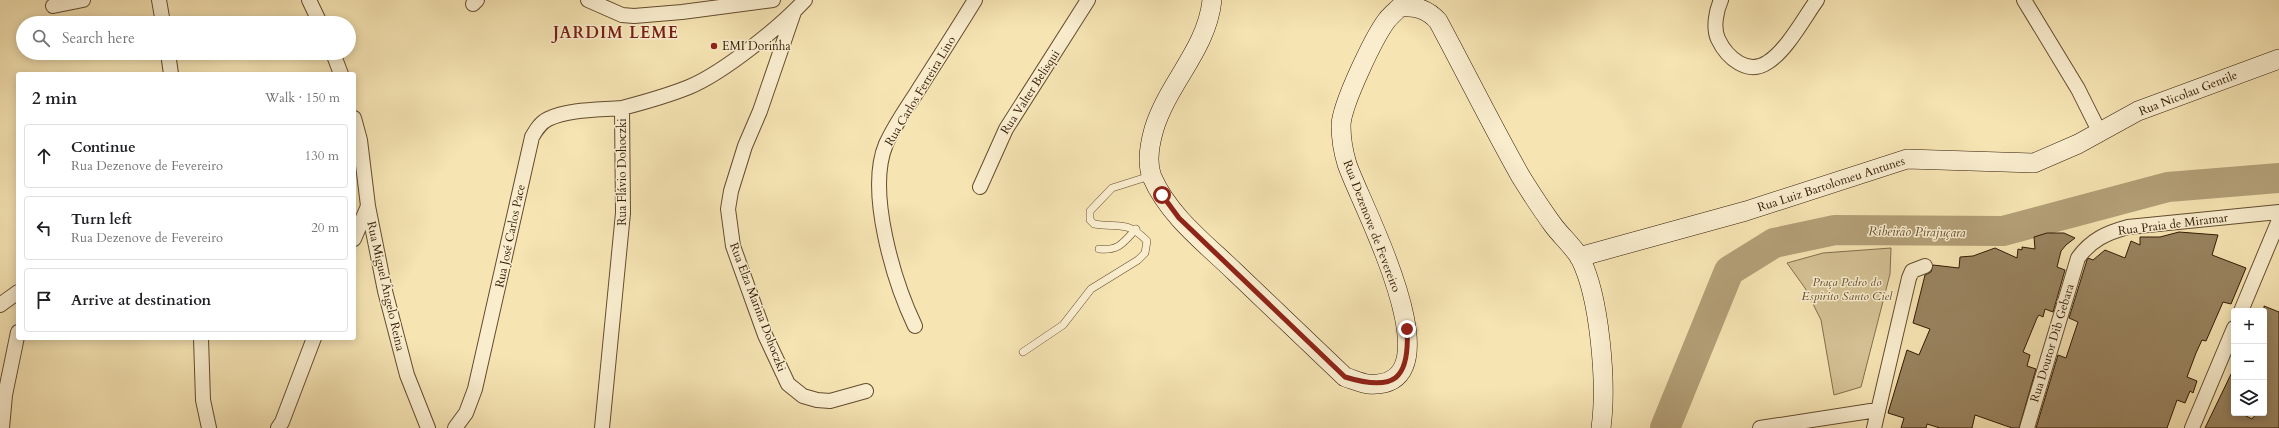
<!DOCTYPE html>
<meta charset="utf-8">
<style>
body{margin:0;font-family:Cardo,serif;background:#f2f2f2;color:#202124}
.controls{position:absolute;right:12px;bottom:12px;display:grid;overflow:hidden;border-radius:4px;box-shadow:0 2px 10px #0003}
.controls button{width:36px;height:36px;display:grid;place-items:center;padding:0;border:0;border-bottom:1px solid #e0e0e0;background:#fff;color:#202124;font:20px sans-serif}
.stop{position:absolute;width:12px;height:12px;margin:-9px;border:3px solid #8f2418;border-radius:50%;background:#fff}
.stop.end{background:#8f2418;border-color:#fff;box-shadow:0 1px 4px #0008}
.list{margin:0;padding:0;list-style:none}
h2{display:flex;justify-content:space-between;align-items:center;height:52px;margin:0;padding:0 16px;font-size:17px}
h2 small{font-size:13px;font-weight:400;color:#757577}
.list li{display:grid;grid-template-columns:26px 1fr auto;gap:12px;align-items:center;box-sizing:border-box;height:64px;margin:0 8px 8px;padding:0 8px;border:1px solid #e0e0e0;border-radius:4px}
.list b{display:block;font-size:15px;white-space:nowrap}
.list p{margin:0;font-size:13px;white-space:nowrap;color:#757577}
.list em{font-size:13px;font-style:normal;color:#757577}
.icon{flex:none;width:22px;height:22px;fill:none;stroke:currentColor;stroke-width:2;stroke-linecap:round;stroke-linejoin:round}
.map{position:relative;flex:none;width:2279px;height:428px;overflow:hidden}
.search{position:absolute;background:#fff;box-shadow:0 2px 10px #0003;left:16px;top:16px;width:340px;height:44px;display:flex;align-items:center;gap:10px;box-sizing:border-box;padding:0 14px;border-radius:22px;color:#757577;font-size:15px}
.panel{position:absolute;background:#fff;box-shadow:0 2px 10px #0003;left:16px;top:72px;width:340px;height:268px;border-radius:4px}
.map>svg:first-child{display:block}
.green{fill:#d5c295;stroke:#846e4c}
.lines{fill:none;stroke-linecap:round;stroke-linejoin:round}
.river{stroke:#b39f77;stroke-width:30}
.building{fill:#98835f;stroke:#321a03}
.lane-casing{stroke:#634c2f;stroke-width:8}
.street-casing{stroke:#634c2f;stroke-width:16}
.secondary-casing{stroke:#321a03;stroke-width:20}
.lane{stroke:#f9edce;stroke-width:7}
.street{stroke:#f9edce;stroke-width:14}
.secondary{stroke:#f9edce;stroke-width:19}
.route{stroke:#8f2418;stroke-width:5}
.poi-dot{fill:#8f2418;stroke:#f9edce;stroke-width:1.5}
.labels{text-anchor:middle;stroke-width:3;stroke-linejoin:round;paint-order:stroke}
.poi-label{font-size:12px;fill:#321a03;stroke:#f9edce;text-anchor:start}
.street-label{font-size:12px;fill:#321a03;stroke:#f9edce}
.park-label{font-size:12px;font-style:italic;fill:#634c2f;stroke:#f9edce}
.water-label{font-size:13px;font-style:italic;fill:#664f31;stroke:#f9edce}
.district-label{font-size:16px;font-weight:bold;letter-spacing:1px;fill:#7a1f14;stroke:#f9edce}
</style>
<div class="map">
<svg width="2279" height="428" viewBox="0 0 2279 428">
<rect width="100%" height="100%" fill="#f6e4b3"/>
<filter id="stains"><feTurbulence type="fractalNoise" baseFrequency=".005" numOctaves="4"/><feColorMatrix values="0 0 0 0 .2 0 0 0 0 .09 0 0 0 0 .02 0 0 0 .5 -.17"/></filter>
<radialGradient id="worn" r=".72"><stop offset=".6" stop-color="#630" stop-opacity="0"/><stop offset="1" stop-color="#630" stop-opacity=".3"/></radialGradient>
<path class="green" d="M1891 248 1890 274 1861 387 1834 395 1821 320 1805 288 1787 263 1823 253Z"/>
<g class="lines">
<path class="river" d="M1665 428 1729 271 1774 243 1835 230 2003 231 2168 187 2279 178"/>
</g>
<path class="building" d="M2179 232 2218 235 2212 255 2246 268 2231 304 2223 302 2206 341 2202 340 2196 353 2187 377 2197 381 2193 393 2190 391 2185 403 2177 400 2167 428H2036L2058 355 2066 358 2078 322 2069 318 2087 260 2088 258 2093 260 2105 250 2125 258 2131 241 2140 245V237H2160Z
M2047 233H2064L2075 238 2066 245 2061 251 2057 267 2065 270 2053 312 2045 309 2043 317 2039 315 2037 318 2023 352 2030 355 2027 366 2036 369 2019 428H2012L1975 415 1972 428H1940L1927 424 1926 428H1901L1904 418 1888 413 1907 350 1919 355 1930 329 1913 323 1925 275 1931 272 1933 265 1959 268 1960 257 1973 256 1995 248 2017 258 2018 249 2022 250V247L2035 249 2034 237Z
M2264 306 2279 312V428H2205L2234 368V413H2240L2252 419 2257 413H2264Z"/>
<g class="lines">
<defs>
<path id="lane" d="M1099 249C1119 251 1123 243 1136 229
M1023 352 1063 325 1091 289 1138 260 1145 253 1147 241C1127 220 1119 228 1094 224L1090 220V211L1112 188 1150 176"/>
<path id="street" d="M159 0 163 23
M309 0 320 23
M588 0 622 15 634 16 682 12 773 0
M1721 0C1716 11 1713 28 1718 39 1727 58 1748 76 1768 62 1787 50 1804 18 1817 0
M2024 0 2078 89 2099 131
M473 4 477 0
M53 6 83 0
M794 12 760 111 745 146 731 191 728 209 733 246 765 335 788 384 803 396 817 400 830 401 866 391
M168 53 171 74
M333 53 341 74
M354 118 360 140 368 206 385 291 407 375 428 428
M980 187 1006 129 1088 0
M354 239 368 206
M0 305 18 292
M2241 311 2279 220
M915 326C894 282 866 191 886 144 894 126 906 109 917 92 936 62 956 31 975 0
M201 338 203 400 209 428
M2 428 5 395 18 332
M278 428 282 422 314 338
M455 428 466 413 475 389 532 137C536 130 540 123 548 119 569 109 599 110 622 108
M602 428 623 213 622 108C645 102 667 96 689 87 723 73 780 27 805 0
M1760 428 1877 410
M1874 428 1909 278 1912 271 1925 266
M2027 428 2078 258C2091 240 2106 233 2128 227L2279 212
M2192 428 2234 328"/>
<path id="secondary" d="M1212 0C1207 49 1168 83 1154 129 1150 143 1146 162 1152 177 1169 216 1205 243 1235 272 1272 307 1308 342 1345 377 1352 379 1360 383 1368 384 1463 391 1358 199 1347 164 1343 151 1341 138 1341 125 1342 104 1374 37 1387 20 1391 15 1396 11 1400 7 1416 6 1427 9 1438 21 1466 73 1492 126 1521 177 1531 193 1542 210 1553 225 1561 236 1573 246 1580 258 1600 297 1607 384 1601 428
M1579 257 1746 211 1907 159 2034 163 2078 144 2138 111 2279 59"/>
</defs>
<use href="#lane" class="lane-casing"/>
<use href="#street" class="street-casing"/>
<use href="#secondary" class="secondary-casing"/>
<use href="#lane" class="lane"/>
<use href="#street" class="street"/>
<use href="#secondary" class="secondary"/>
</g>
<g class="lines">
<path class="route" d="M1162 195 1179 218 1345 377C1394 392 1410 380 1407 329"/>
</g>
<circle class="poi-dot" cx="714" cy="46" r="4"/>
<g class="labels">
<g class="poi-label">
<text x="722" y="50">EMI Dorinha</text>
</g>
<g class="street-label">
<text transform="translate(920 91) rotate(-59)" y="4">Rua Carlos Ferreira Lino</text>
<text transform="translate(1030 92) rotate(-57)" y="4">Rua Valter Belisqui</text>
<text transform="translate(2188 93) rotate(-21)" y="4">Rua Nicolau Gentile</text>
<text transform="translate(622 172) rotate(-90)" y="4">Rua Flávio Dohoczki</text>
<text transform="translate(1831 184) rotate(-18)" y="4">Rua Luiz Bartolomeu Antunes</text>
<text transform="translate(2173 224) rotate(-7)" y="4">Rua Praia de Miramar</text>
<text transform="translate(1372 226) rotate(69)" y="4">Rua Dezenove de Fevereiro</text>
<text transform="translate(510 236) rotate(-78)" y="4">Rua José Carlos Pace</text>
<text transform="translate(386 286) rotate(77)" y="4">Rua Miguel Ângelo Reina</text>
<text transform="translate(758 307) rotate(69)" y="4">Rua Elza Marina Dohoczki</text>
<text transform="translate(2052 343) rotate(-73)" y="4">Rua Doutor Dib Gebara</text>
</g>
<g class="park-label">
<text x="1847" y="286">Praça Pedro do<tspan x="1847" dy="14">Espirito Santo Ciel</tspan></text>
</g>
<g class="water-label">
<text transform="translate(1917 231) rotate(1)" y="5">Ribeirão Pirajuçara</text>
</g>
<g class="district-label">
<text x="616" y="38">JARDIM LEME</text>
</g>
</g>
<rect width="100%" height="100%" filter="url(#stains)"/>
<rect width="100%" height="100%" fill="url(#worn)"/>
</svg>
<div class="controls">
<button>+</button>
<button>−</button>
<button><svg class="icon" aria-label="layers" viewBox="0 0 24 24"><path d="M12 4l9 5-9 5-9-5zM3 14l9 5 9-5"/></svg></button>
</div>
<div class="stop" style="left:1162px;top:195px"></div>
<div class="stop end" style="left:1407px;top:329px"></div>
<div class="search"><svg class="icon" aria-label="search" viewBox="0 0 24 24"><circle cx="10" cy="10" r="6"/><path d="M15 15l6 6"/></svg>Search here</div>
<section class="panel">
<h2>2 min<small>Walk · 150 m</small></h2>
<ul class="list">
<li><svg class="icon" aria-label="ahead" viewBox="0 0 24 24"><path d="M12 20V5M6 11l6-6 6 6"/></svg><div><b>Continue</b><p>Rua Dezenove de Fevereiro</p></div><em>130 m</em></li>
<li><svg class="icon" aria-label="left" viewBox="0 0 24 24"><path d="M17 20v-9H6M10 6l-5 5 5 5"/></svg><div><b>Turn left</b><p>Rua Dezenove de Fevereiro</p></div><em>20 m</em></li>
<li><svg class="icon" aria-label="arrive" viewBox="0 0 24 24"><path d="M6 21V4h12l-3 4 3 4H6"/></svg><div><b>Arrive at destination</b></div></li>
</ul>
</section>
</div>
